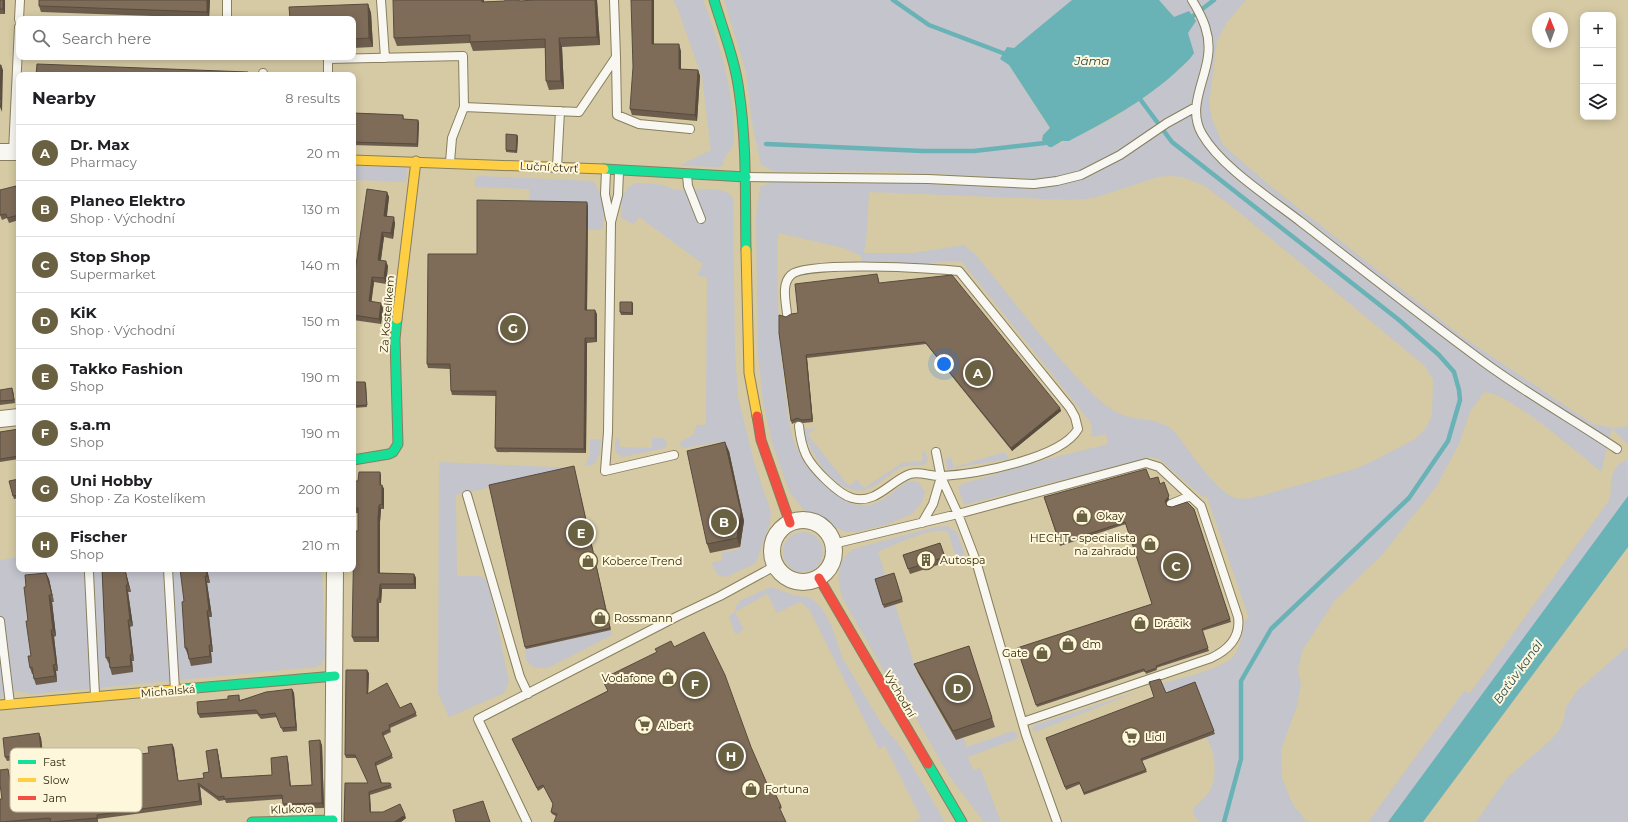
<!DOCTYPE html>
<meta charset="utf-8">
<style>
body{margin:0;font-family:Montserrat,sans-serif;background:#f6f6f6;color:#202124}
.controls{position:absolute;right:12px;top:12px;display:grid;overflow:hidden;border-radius:8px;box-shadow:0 2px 10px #0003}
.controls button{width:36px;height:36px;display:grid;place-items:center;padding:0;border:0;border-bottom:1px solid #e0e0e0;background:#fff;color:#202124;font:20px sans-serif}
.compass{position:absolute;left:1532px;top:12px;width:36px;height:36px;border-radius:50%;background:#fff;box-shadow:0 2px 10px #0003;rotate:359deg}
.you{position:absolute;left:944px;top:364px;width:14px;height:14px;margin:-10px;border:3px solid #fff;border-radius:50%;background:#1a73e8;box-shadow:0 0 0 6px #1a73e833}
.badge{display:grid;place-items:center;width:26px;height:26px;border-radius:50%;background:#6a6142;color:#fff;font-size:13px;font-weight:700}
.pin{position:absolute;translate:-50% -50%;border:2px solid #fff;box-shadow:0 1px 4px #0006}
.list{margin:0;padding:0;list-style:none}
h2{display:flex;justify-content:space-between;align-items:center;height:52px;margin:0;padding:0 16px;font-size:17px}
h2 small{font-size:13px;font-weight:400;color:#757577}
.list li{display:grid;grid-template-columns:26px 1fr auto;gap:12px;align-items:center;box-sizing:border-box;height:56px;padding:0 16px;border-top:1px solid #e0e0e0}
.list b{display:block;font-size:15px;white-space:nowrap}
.list p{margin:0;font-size:13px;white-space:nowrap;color:#757577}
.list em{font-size:13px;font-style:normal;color:#757577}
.icon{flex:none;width:22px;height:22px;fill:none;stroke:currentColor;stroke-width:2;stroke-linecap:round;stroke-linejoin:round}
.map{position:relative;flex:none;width:1628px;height:822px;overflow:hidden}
.search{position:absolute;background:#fff;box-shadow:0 2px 10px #0003;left:16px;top:16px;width:340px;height:44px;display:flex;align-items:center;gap:10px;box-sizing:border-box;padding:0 14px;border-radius:8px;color:#757577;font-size:15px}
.panel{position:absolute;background:#fff;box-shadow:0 2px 10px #0003;left:16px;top:72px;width:340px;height:500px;border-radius:8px}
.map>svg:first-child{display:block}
.green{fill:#c3c4cc;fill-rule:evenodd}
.water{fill:#69b2b6}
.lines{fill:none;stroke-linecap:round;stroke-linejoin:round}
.stream{stroke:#69b2b6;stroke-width:4.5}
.lane-casing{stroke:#887f5f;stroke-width:10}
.street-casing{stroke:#887f5f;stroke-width:18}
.fast-casing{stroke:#887f5f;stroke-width:11}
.slow-casing{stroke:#887f5f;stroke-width:11}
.jam-casing{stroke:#887f5f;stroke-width:11}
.lane{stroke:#f9f7f1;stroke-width:8}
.street{stroke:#f9f7f1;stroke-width:16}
.fast{stroke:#16e098;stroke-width:9}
.slow{stroke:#ffcf43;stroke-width:9}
.jam{stroke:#f24e42;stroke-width:9}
.wall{fill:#6c5d4d}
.shaded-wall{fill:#584c3e}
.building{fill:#7e6c59;stroke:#584c3e}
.labels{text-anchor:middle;stroke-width:4;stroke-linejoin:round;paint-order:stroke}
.street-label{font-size:11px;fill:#31290d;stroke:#fef7dc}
.poi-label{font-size:11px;fill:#31290d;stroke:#fef7dc;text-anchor:start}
.water-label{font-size:12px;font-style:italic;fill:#294951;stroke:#fef7dc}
.key{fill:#fef7dc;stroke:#c0b99e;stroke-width:1}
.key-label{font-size:11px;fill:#31290d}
</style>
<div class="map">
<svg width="1628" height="822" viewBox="0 0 1628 822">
<rect width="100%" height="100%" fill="#d5caa4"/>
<path class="green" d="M673 0H703C720 44 735 93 734 141 734 150 722 156 723 165L719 167 679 166 711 150 702 77 677 7Z
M724 0H1074L1000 59 1009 65 1050 129 1043 135 1042 140 1049 147C1056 147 1061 141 1069 141L1117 116 1162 84 1186 63 1188 33 1196 21 1189 12 1174 17 1159 0H1246L1227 22 1217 41 1209 103 1212 119 1223 145 1269 185 1464 338 1593 424 1612 428 1628 426V445L1612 428 1601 472C1579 454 1509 392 1484 392L1470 412 1459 444 1436 487 1382 555 1335 600 1302 651 1298 671 1301 684 1297 706 1281 750 1282 778 1292 803 1306 821 1310 822H1201C1196 819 1191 813 1194 807 1199 803 1205 798 1209 792 1218 777 1216 750 1205 736 1191 718 1170 706 1161 684 1180 678 1221 670 1234 656 1241 646 1243 632 1245 620L1249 618 1206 494 1204 498 1159 459 1151 457 964 505 958 487 965 483 1048 459 1108 444 1106 434 1091 437 1092 424 962 262 953 261 924 264 862 261 861 256 844 248 779 233 777 242C777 292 779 341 785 390 788 408 788 427 795 444 803 463 817 481 834 493 846 501 855 508 870 505 883 502 896 490 906 482L915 481 919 483 925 492 922 502 912 514 888 524 856 532H846L832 526 822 519 803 509 790 493 772 443 763 401 758 354 756 217 760 187 774 181 808 180 1040 188 1034 179 900 172H775L761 165 752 122 746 72ZM1170 176 1182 177 1205 186 1240 213 1425 366 1433 380 1432 415 1426 428 1415 439 1373 461 1355 469 1257 497C1250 498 1243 500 1235 498 1217 493 1186 446 1173 430 1152 414 1133 424 1111 409 1090 394 1074 374 1057 355 1029 322 1003 288 976 255L964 245 913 253H864L867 232 869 192 1070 200 1094 198 1158 177Z
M353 166 407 168 406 182 353 180Z
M480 176 592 181 595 183 598 190 602 194 604 227 601 230H588V206L530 205 529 189 475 187V178Z
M636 183C644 184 653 183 661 185 666 185 671 189 676 190 689 192 729 183 733 199L735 354 738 397 754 462 771 512 770 523 756 563 726 577 718 575 712 565 713 562 723 560 721 553 740 549 744 521 729 449 720 448 719 442 684 448 681 447 680 442 693 435 697 425H706L707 277 698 276V273L703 264 639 217 634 224 621 218 622 192 625 193 628 187Z
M815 428 808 435 849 486 857 480 864 488 902 463 923 461 922 451 925 452 928 460 924 465C917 466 910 464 903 467 889 472 879 487 864 490 835 496 809 452 803 429Z
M618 438H620V447L652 448V438H664L667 444 665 448 622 457 615 451V442Z
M590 439H601L600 454 594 464 584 466 590 456Z
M1005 452 1009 459 964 466 947 470 946 460 948 458 951 457 954 467Z
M1627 460 1628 497 1613 519 1388 822H1368L1464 691 1470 693 1610 499C1612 483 1609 465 1627 460Z
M439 462 574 468 456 495 457 576H478L485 578 490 590 509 682 504 693 449 717 438 693Z
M947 526 957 532 964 552 963 557H956L948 532C936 525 891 546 878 552L917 673 955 740 963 737 967 747 1013 731 1015 732 1018 736 1016 739 968 757 973 770 980 768 1001 822H984L948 774 908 704 901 701 843 599C836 581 836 562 853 549L935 527Z
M783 552a20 20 0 1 1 40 0a20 20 0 1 1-40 0Z
M19 557V569H227V571L247 569H322L325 657 321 665 315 667 32 694 16 691 0 698V560Z
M771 587 794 595 811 598 822 608 832 627 842 657 881 723 903 750 945 822H913L921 818 885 746 879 749 809 609 800 602 777 613 767 594 735 612 744 630 735 634 729 617 735 611 736 606 741 600Z
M610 630 612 635 548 668H534L526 660 525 649Z
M1628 646V822H1476L1507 778 1551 740 1560 729 1564 719 1566 707 1577 691Z
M1143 690 1034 732 1032 729 1035 725Z"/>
<path class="water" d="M1072 0H1159L1174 17 1189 11 1196 21 1188 33 1194 53C1189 61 1181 67 1175 73 1141 103 1109 120 1069 141H1062L1052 147H1049L1042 140 1043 135 1050 128 1009 65 1000 59 1007 47 1014 48Z
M1628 496V547L1423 822H1388Z"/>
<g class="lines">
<path class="stream" d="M893 0 929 25 1008 55
M1188 20 1214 0
M1137 95 1172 142 1399 320 1439 355 1454 372 1459 390 1460 400 1448 441 1409 498 1271 629 1241 681V759L1224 822
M766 144 923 151H974L1045 143 1050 140"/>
<defs>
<path id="lane" d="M227 0V19
M381 0 385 58
M1192 0C1203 18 1211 35 1208 56 1205 82 1187 108 1202 134 1221 167 1270 198 1301 222 1360 268 1420 315 1481 360 1524 392 1572 419 1617 449
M19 19 20 0
M616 57 617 115 639 124 690 129
M263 73V75
M328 75V59L463 56 464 107 452 138 450 162
M464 107 579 112 616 57 614 0
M13 152 19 27
M557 167 560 111
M606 171 605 194 610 219
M619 172 618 195 611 222 608 432 605 471 674 455
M687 175 688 186 701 219
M746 177 928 179 1034 184 1057 181 1081 175 1120 155 1167 123 1196 107
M787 314C786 302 781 284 791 275 805 261 935 268 959 271L1070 408 1075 417 1078 429C1061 459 975 474 943 476 932 477 920 471 910 474 890 481 876 505 852 498 838 494 813 469 806 455 802 446 800 436 799 426
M936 452 941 477 958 514 976 561 1026 735 1057 822
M467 495 520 677 528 694
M1171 504 1190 496
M922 523 933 504 941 477
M833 544 958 514 1146 463 1159 467 1201 506 1238 617C1241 637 1228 650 1211 658L1023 722
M168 569 175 690
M89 573 95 695
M0 621 10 704
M527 822 478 719 676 617 720 596 775 566"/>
<path id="street" d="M0 152H19
M0 419 19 417
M772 551a31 31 0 1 1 62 0a31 31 0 1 1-62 0Z
M333 822 335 569"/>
<path id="fast" d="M714 0C723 30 735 60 739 91 747 144 745 197 746 250
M604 169 746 177
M353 460 389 454 393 452 398 444 395 339 397 319
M184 689 335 676
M928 764 962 822
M252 822 333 820"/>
<path id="slow" d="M353 160 604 169
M746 250 749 373 757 416
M397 319 416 161
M0 705 184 689"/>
<path id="jam" d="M757 416 761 440 790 523
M819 578 928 764"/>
</defs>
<use href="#lane" class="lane-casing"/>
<use href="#street" class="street-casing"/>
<use href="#fast" class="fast-casing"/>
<use href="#slow" class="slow-casing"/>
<use href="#jam" class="jam-casing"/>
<use href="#lane" class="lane"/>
<use href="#street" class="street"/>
<use href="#fast" class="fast"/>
<use href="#slow" class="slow"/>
<use href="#jam" class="jam"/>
</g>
<path class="wall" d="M0 0H5V14H0Z
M39 0H210L209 18 41 12 39 6Z
M597 0 600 45 562 47 564 89 549 90 546 81 545 48 473 51 470 43 397 46 394 38 484 2 522 1Z
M368 4 371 13 373 47 353 48V19Z
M654 44 681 51V69L698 70 700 76 697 121 632 115 630 109Z
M353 113 403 115 404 119 419 122 418 147 353 145Z
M517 135 518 137 517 153 506 152V150Z
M18 190 19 196V220L9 223 7 218 2 220 0 215Z
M387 192 389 197 387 216 395 223 393 239 384 237 381 260 388 266 386 284 374 282 371 301 383 308 381 324 353 320V286Z
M588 206 587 310 597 314V342L587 343 586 453 497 452 495 448 496 396 452 395 451 391 450 369 428 368 427 364 477 254Z
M878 277 879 283 1060 408 1061 411 1012 451 926 344 807 358 813 422 803 423 798 421 792 424 791 421 798 313Z
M632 302 633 304V315H621L620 312Z
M353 382H365L366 384 367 407 353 408Z
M0 390 13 391 15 403 0 405Z
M19 429V459L0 462V432Z
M729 451 744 521 740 547 710 553 707 544Z
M574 466 611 630 526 649 525 647Z
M380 472 381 476V485H382L384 489V509H381L380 522V573L414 574 416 578V589H382L381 603H379V642H354L352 637 358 531V513H356L354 508 358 481Z
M19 479V498L14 499 13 496Z
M1150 479 1160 483 1169 499 1166 503 1167 506 1172 507 1194 509 1231 622 1202 631 1209 651 1156 668 1157 670 1146 674 1145 671 1037 707 1017 648 1152 604 1126 524 1060 546 1044 497Z
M940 543 947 562 910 574 903 555Z
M102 569H125L131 592H128L133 626 130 627 134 661H132L133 672 112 675 110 668 109 664 106 658Z
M207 569 210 583H207L212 617H209L213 652H211L212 663 191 666 189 659 188 655 185 648 184 601Z
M46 573 49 579 54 602H52L56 636 54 637 58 671H56L57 682 36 685 34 679 33 674H32L30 668 31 656 26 587Z
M894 573 903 602 884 608 875 579Z
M969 646 995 727 956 740 918 673 914 664Z
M674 647 751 748 768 786 781 806 782 808 780 809 556 816 552 814 551 812 553 804 544 787 538 791 513 741 607 691Z
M369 673 368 694 400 708 411 703 417 716 390 728 391 732 383 736 393 758 376 766 382 783H390L392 788 370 795 371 812 406 818 401 822H344L368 783 357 758H346L345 755Z
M1195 682 1215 734 1142 761 1147 772 1084 795 1080 784 1066 790 1046 738Z
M292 689 294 693 297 731 283 732 277 717 261 719 257 714 200 718 198 714 228 699 239 695 240 700Z
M39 733 41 738 43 757H80V759L92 762 95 791 116 788 141 757 149 753 172 744 174 748 178 781 204 778 209 772 217 749 218 753 222 778 272 775 288 760 291 786 312 785 322 745 324 808 285 809 283 804V799L226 803 225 800 219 801 200 787 202 805 98 819V822H0L2 799 9 773 14 803 34 801 29 758 7 761 5 757Z"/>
<path class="shaded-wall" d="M3 0H5V14L3 9Z
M207 0H210L209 18 207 12Z
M481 0H484L485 11 482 2Z
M595 0H597L600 45 597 37Z
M652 0H654V50L652 44Z
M368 4 371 13 373 47 369 38Z
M559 38 562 47 564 89 561 81Z
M679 44 681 51V75L679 69Z
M1 65 3 70 2 112 0 107Z
M698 70 700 76 697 121 695 115Z
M418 120 419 122 418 147 417 144Z
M517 135 518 137 517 153 516 151Z
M387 192 389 197 386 221 384 216Z
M587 202 588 206 587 314 585 310Z
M394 217 395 223 393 239 391 233Z
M382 232 384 237 380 265 378 260Z
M386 261 388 266 386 284 384 278Z
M372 277 374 282 371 306 369 301Z
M632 302 633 304V315L632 313Z
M381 303 383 308 381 324 379 319Z
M595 310 597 314V342L595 338Z
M585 338 587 343 586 453 584 449Z
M806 355 807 358 813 422 812 419Z
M365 382 366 384 367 407V405Z
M12 388 13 391 15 403 14 400Z
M1060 408 1061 411 1012 451 1011 448Z
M725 442 729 451 744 521 740 547 737 538Z
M380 472 381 476V489L380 485Z
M1164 482 1169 499 1166 503 1165 501Z
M382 485 384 489V509L382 504Z
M379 505 381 509 380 522V577L378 573V518Z
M125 569 131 592 128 585Z
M206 569H207L210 583 207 576Z
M46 573 49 579 54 602 52 595Z
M414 574 416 578V589L414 584Z
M205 576 207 583 212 617 209 610Z
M380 584 382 589 381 603 379 598Z
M126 585 128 592 133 626 130 620Z
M49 595 52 602 56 636 53 630Z
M377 599 379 603V642L377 637Z
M207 611 209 617 213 652 211 645Z
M128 620 130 627 134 661 132 654Z
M51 630 54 637 58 671 56 664Z
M209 645 211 652 212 663 210 656Z
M130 655 132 661 133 672 131 666Z
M53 665 56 671 57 682 55 676Z
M367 670 369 673 368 697 367 694Z
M292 689 294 693 297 731 296 727Z
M39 733 41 738 44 761 42 757Z
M320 740 322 745 324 808 322 803Z
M172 744 174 748 179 785 178 781Z
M217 749 218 753 223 782 221 778Z
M287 756 288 760 291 790 290 786Z
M90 758 92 762 96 796 94 791Z
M8 769 9 773 15 807 14 803Z
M198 783 200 787 202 805 200 801Z
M369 792 370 795 371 815 370 812Z
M405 815 406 818 401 822H394Z"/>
<path class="building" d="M0 0H3V9H0Z
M39 0H207V12L39 6Z
M393 0H481L482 2 505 1V0H519V1L536 0H595L597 37 559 38 561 81H546L545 39 470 42V35L394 38Z
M631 0H652V44H679V69L698 70 695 115 630 109 633 67Z
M368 4 369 38 353 39V19H290L289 7Z
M37 64 248 72V75H36Z
M0 65H1L0 100Z
M353 113 403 115V119L418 120 417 144 353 142Z
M506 134 517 135 516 151 506 150Z
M16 186 19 199V215L7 218 6 214 0 215V190Z
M367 189 387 192 384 216 394 217 391 233 382 232 378 260 386 261 384 278 372 277 369 301 381 303 379 319 353 315V286Z
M477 200 587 202 585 310H595V338H585L584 449 495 448 496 391H451L450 364H427L428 254H477Z
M877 274 879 283 952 275 1060 408 1011 448 925 342 806 355 812 419 802 420 797 418 791 421 779 333V315L786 317 791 314 798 313 795 284Z
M620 302H632V313L620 312Z
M353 382H365L367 405 353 406Z
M12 388 14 400 0 401V390Z
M19 429V456L0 459V432Z
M725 442 741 512 737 538 707 544 687 451Z
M574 466 610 628 525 647 489 485Z
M1146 469 1150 479 1158 477 1160 484 1164 482 1169 496 1165 501 1167 506 1172 507 1187 502 1194 509 1230 619 1202 629 1208 648 1156 666 1157 668 1145 672 1144 669 1036 705 1017 648 1152 604 1125 522 1060 543 1044 497Z
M359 472H380V485H382V504L379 505 378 518V573L414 574V584H380L379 598 377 599V637H352L354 531H358V508H354V481H358Z
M19 479V495L13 496 9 481Z
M940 543 945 557 908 569 903 555Z
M102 569H125L128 585H126L130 620H128L132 654 130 655 131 666 110 668 109 657 106 658Z
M180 569H206L207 576H205L209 610 207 611 211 645H209L210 656 189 659 187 648H185L182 602 184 601Z
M46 573 52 595H49L53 630H51L56 664 53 665 55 676 34 679 32 667 30 668 28 656H31L26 621H28L24 587H26L25 575Z
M894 573 902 599 883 605 875 579Z
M704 632 725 675 751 747 768 786 771 785 781 806 779 807 786 822H554L557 814 551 812 553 804 543 785 537 788 512 739 608 691 602 679 657 652 655 649 671 641 674 647Z
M969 646 992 718 953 731 914 664Z
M346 670H367V694L387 683 400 708 411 703 416 713 389 725 390 729 382 733 392 755 375 763 381 783H390L391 785 369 792 370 812H383L400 804 405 815 394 822H344L345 783H368L355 755H345Z
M1160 679 1166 693 1195 682 1214 731 1141 759 1146 770 1084 793 1079 782 1065 787 1046 738 1154 697 1149 682Z
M292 689 296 727 281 728 275 713 260 715 256 710 198 714 197 702 228 699V696L239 695V701L266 692Z
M39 733 42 757 78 753 79 759 90 758 94 791 116 788 112 763 141 757 140 754 149 753 148 747 172 744 178 781 204 778 203 773 209 772 206 751 217 749 221 778 272 775 271 758 287 756 290 786 312 785 309 741 320 740 322 803 283 804 282 795 224 799V796L218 797 198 783 200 801 97 815V818L51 822 50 818 0 822V799H2L0 784V770L8 769 14 803 34 801 29 754 5 757 3 738Z
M483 801 490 822H456L453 810Z"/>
<defs>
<symbol id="shop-ring" viewBox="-11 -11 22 22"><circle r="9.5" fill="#fef7dc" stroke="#6a6142" stroke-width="1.5"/><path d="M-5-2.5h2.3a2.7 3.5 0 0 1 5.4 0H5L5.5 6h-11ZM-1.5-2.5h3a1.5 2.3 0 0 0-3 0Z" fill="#6a6142"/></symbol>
<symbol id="building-ring" viewBox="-11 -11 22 22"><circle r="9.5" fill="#fef7dc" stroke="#6a6142" stroke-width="1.5"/><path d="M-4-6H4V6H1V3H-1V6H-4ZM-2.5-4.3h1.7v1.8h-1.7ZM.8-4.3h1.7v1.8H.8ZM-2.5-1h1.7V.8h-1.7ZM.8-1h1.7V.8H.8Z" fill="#6a6142"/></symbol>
<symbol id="supermarket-ring" viewBox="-11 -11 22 22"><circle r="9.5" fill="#fef7dc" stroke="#6a6142" stroke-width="1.5"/><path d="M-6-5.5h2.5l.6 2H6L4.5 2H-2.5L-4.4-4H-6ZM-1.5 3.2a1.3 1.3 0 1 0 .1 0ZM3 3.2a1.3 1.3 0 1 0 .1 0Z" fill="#6a6142"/></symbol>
</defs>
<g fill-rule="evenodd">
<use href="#shop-ring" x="1071" y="505" width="22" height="22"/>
<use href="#shop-ring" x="1139" y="533" width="22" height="22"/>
<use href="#building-ring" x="915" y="549" width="22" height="22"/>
<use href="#shop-ring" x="577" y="550" width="22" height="22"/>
<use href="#shop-ring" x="589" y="607" width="22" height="22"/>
<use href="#shop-ring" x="1129" y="612" width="22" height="22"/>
<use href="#shop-ring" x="1057" y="633" width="22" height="22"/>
<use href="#shop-ring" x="1031" y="642" width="22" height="22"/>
<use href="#shop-ring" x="657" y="667" width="22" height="22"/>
<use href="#supermarket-ring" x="633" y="714" width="22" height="22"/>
<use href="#supermarket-ring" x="1120" y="726" width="22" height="22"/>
<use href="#shop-ring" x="740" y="778" width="22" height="22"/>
</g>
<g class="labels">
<g class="street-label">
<text transform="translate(549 167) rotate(3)" y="4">Luční čtvrť</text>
<text transform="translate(387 314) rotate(-85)" y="4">Za Kostelíkem</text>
<text transform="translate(168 691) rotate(-5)" y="4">Michalská</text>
<text transform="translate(900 694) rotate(60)" y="4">Východní</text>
<text transform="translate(292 809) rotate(-2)" y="4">Klukova</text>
</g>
<g class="poi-label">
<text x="1096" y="520">Okay</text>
<text x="1136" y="542" text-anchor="end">HECHT - specialista<tspan x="1136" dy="13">na zahradu</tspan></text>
<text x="940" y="564">Autospa</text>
<text x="602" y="565">Koberce Trend</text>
<text x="614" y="622">Rossmann</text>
<text x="1154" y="627">Dráčik</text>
<text x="1082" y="648">dm</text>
<text x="1028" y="657" text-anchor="end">Gate</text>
<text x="654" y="682" text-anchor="end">Vodafone</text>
<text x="658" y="729">Albert</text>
<text x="1145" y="741">Lidl</text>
<text x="765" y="793">Fortuna</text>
</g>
<g class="water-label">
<text x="1092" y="65">Jáma</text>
<text transform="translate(1518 672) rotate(-54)" y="4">Baťův kanál</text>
</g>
</g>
<rect x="10" y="748" width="132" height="64" rx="6" class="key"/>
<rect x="18" y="760" width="18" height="4" fill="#16e098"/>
<rect x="18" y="778" width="18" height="4" fill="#ffcf43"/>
<rect x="18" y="796" width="18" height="4" fill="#f24e42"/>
<g class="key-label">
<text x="43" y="766">Fast</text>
<text x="43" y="784">Slow</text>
<text x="43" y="802">Jam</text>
</g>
</svg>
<div class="controls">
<button>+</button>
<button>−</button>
<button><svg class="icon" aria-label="layers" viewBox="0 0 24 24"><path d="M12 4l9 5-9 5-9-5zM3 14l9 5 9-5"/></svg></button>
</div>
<svg class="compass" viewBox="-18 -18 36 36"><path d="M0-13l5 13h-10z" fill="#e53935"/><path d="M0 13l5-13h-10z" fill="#757577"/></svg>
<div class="you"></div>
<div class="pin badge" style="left:978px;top:373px">A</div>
<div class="pin badge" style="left:724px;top:522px">B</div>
<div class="pin badge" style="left:1176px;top:566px">C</div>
<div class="pin badge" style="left:958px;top:688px">D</div>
<div class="pin badge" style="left:581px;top:533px">E</div>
<div class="pin badge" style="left:695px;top:684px">F</div>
<div class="pin badge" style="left:513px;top:328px">G</div>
<div class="pin badge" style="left:731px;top:756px">H</div>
<div class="search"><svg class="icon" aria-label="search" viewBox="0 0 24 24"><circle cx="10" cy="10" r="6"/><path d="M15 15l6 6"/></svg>Search here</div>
<section class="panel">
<h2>Nearby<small>8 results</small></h2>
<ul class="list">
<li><span class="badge">A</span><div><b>Dr. Max</b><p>Pharmacy</p></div><em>20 m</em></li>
<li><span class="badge">B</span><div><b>Planeo Elektro</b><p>Shop · Východní</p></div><em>130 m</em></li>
<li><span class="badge">C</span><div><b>Stop Shop</b><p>Supermarket</p></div><em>140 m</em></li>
<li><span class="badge">D</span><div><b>KiK</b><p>Shop · Východní</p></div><em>150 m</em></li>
<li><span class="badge">E</span><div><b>Takko Fashion</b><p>Shop</p></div><em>190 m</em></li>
<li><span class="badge">F</span><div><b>s.a.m</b><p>Shop</p></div><em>190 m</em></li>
<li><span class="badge">G</span><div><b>Uni Hobby</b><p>Shop · Za Kostelíkem</p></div><em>200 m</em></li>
<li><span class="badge">H</span><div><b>Fischer</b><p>Shop</p></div><em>210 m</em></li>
</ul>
</section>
</div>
